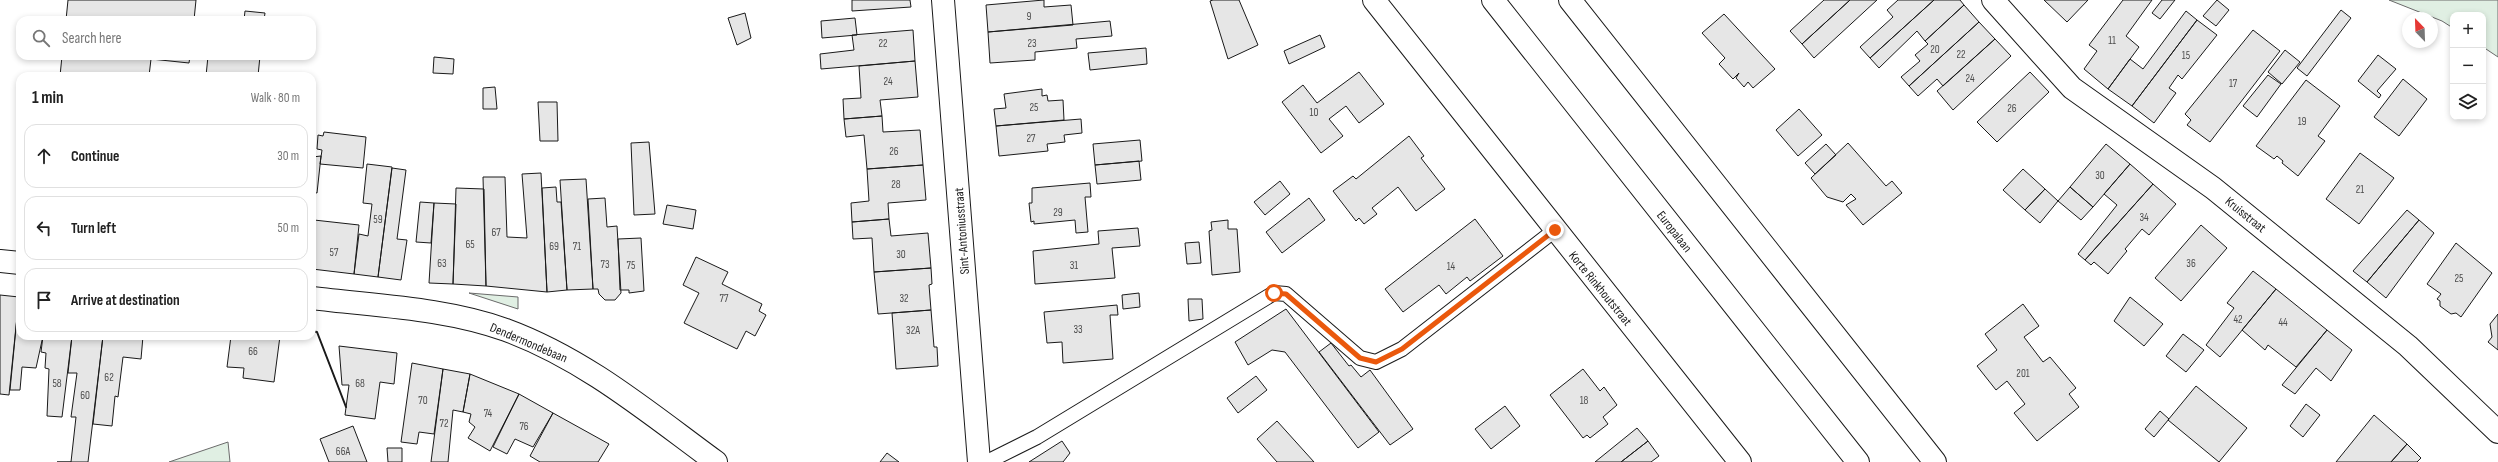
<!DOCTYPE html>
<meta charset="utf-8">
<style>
body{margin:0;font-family:"Sofia Sans Condensed",sans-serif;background:#f6f6f6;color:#222}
.controls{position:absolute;right:12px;top:12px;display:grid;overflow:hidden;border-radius:8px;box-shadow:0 2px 6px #0003}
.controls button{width:36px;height:36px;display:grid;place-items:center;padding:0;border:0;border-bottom:1px solid #e0e0e0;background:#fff;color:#222;font:20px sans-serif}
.compass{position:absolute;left:2402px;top:12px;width:36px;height:36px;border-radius:50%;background:#fff;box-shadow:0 2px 6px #0003;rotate:337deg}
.stop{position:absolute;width:12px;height:12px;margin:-9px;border:3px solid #ea580c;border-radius:50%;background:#fff}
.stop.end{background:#ea580c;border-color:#fff;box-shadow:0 1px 4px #0008}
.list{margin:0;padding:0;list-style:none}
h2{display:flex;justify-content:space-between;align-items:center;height:52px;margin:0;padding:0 16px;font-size:17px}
h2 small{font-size:13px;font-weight:400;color:#767676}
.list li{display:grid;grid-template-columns:26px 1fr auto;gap:12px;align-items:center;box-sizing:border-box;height:64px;margin:0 8px 8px;padding:0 8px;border:1px solid #e0e0e0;border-radius:12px}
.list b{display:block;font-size:15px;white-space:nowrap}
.list em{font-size:13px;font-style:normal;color:#767676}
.icon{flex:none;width:22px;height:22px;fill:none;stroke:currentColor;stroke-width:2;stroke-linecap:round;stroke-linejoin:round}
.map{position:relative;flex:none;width:2498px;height:462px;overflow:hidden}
.search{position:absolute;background:#fff;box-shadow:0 2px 6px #0003;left:16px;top:16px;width:300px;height:44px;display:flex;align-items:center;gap:10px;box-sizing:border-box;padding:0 14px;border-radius:12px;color:#767676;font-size:15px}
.panel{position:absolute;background:#fff;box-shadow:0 2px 6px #0003;left:16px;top:72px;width:300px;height:268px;border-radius:12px}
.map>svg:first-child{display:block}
.green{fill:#e0efe3;stroke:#6a6a6a}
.building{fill:#e6e6e6;stroke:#1a1a1a}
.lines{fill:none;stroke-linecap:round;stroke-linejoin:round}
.lane-casing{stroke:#1a1a1a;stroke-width:16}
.street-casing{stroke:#1a1a1a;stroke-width:24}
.secondary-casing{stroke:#1a1a1a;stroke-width:24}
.highway-casing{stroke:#1a1a1a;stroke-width:24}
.lane{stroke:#fff;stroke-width:14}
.street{stroke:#fff;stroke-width:22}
.secondary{stroke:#fff;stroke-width:22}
.highway{stroke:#fff;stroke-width:22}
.wall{stroke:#1a1a1a;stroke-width:2}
.route{stroke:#ea580c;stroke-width:5}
.labels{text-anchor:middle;stroke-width:3;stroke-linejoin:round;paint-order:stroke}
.number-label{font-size:11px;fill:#4d4d4d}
.street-label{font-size:13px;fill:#1a1a1a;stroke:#fff}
</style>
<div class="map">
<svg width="2498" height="462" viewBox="0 0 2498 462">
<rect width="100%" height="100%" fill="#fff"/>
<path class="green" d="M2389 0H2498V57L2483 47V15H2453V28L2442 21Z
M469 293 518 297V309Z
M228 442 230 462H169Z"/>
<path class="building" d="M68 0H196L194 20H66Z
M852 0H910L911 7 852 11Z
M1044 0V7L1071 5 1073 25 988 32 986 5Z
M1213 0H1239L1258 45 1228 59 1210 1Z
M1824 0H1850L1802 44 1790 31Z
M1850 0H1877L1814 58 1802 44Z
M1934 0 1870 58 1860 47 1893 17 1887 10 1898 0Z
M1934 0H1960L1964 5 1925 41 1917 31 1879 68 1870 58Z
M2044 0H2088L2067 22Z
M2123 0H2152L2126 36 2139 47 2108 89 2084 69 2097 51 2089 45Z
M2162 0H2175L2160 19 2152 13Z
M2217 0 2229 10 2216 26 2203 16Z
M1964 5 1979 22 1909 86 1901 77 1920 61 1915 55 1928 44 1925 41Z
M2341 10 2351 18 2307 76 2297 68Z
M245 11 265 13 264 20H244Z
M2186 11 2197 20 2132 106 2108 89 2130 59 2143 69Z
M745 13 751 38 737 45 728 18Z
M1724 14 1775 69 1753 88 1748 82 1744 87 1736 78 1739 73 1733 79 1719 64 1725 58 1702 33Z
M855 18 857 35 822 38 821 21Z
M2197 20 2217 35 2182 79 2178 75 2169 88 2176 93 2154 123 2132 106Z
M1110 21 1112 36 1076 39 1077 48 1035 52V60L990 63 988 32Z
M1979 22 1995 39 1943 86 1937 79 1918 96 1909 86Z
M913 30 915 61 821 69 820 54 854 50 852 35Z
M2253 30 2280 51 2210 142 2187 125 2191 120 2185 114Z
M1320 35 1325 47 1289 64 1284 51Z
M1995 39 2011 56 1953 110 1937 91Z
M1146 48 1147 64 1090 70 1088 53Z
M2285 50 2300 62 2282 84 2268 72Z
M2378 55 2396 69 2377 91 2381 95 2379 98 2358 81Z
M62 56H190L189 63 151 59 149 76H60Z
M208 56H260L258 76H206Z
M434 57 454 59 453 74 433 73Z
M915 61 918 97 880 100 882 116 844 119 843 99 861 98 859 66Z
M1359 72 1384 104 1359 123 1346 106 1329 119 1343 136 1321 153 1282 102 1303 85 1317 103Z
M2030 72 2049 92 1997 142 1977 122Z
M2268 75 2281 84 2257 117 2243 106Z
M2403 79 2427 99 2399 136 2374 117Z
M2306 80 2340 106 2318 136 2325 141 2298 176 2282 163 2283 161 2277 156 2274 159 2256 146Z
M495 87 497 109H483V88Z
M1042 89V96L1047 95 1048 101 1063 100 1064 120 996 126 994 109 1006 108 1004 94Z
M538 102H557L558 141H540Z
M1799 109 1822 135 1798 156 1776 130Z
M882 116 883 132 920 130 923 165 867 169 864 135 846 137 844 119Z
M1081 119 1082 133 1064 135 1065 142 1047 144 1048 151 999 156 996 126Z
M324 132 366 137 363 168 320 164 322 150 317 149 318 135 323 136Z
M1409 136 1424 156 1421 158 1445 189 1416 211 1398 187 1372 208 1377 214 1364 224 1359 218 1356 221 1333 191 1353 176 1356 179Z
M1140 140 1142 161 1095 165 1093 144Z
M649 142 655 214 634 215 631 143Z
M1848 143 1886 186 1892 181 1902 193 1863 225 1846 205 1856 199 1851 194 1843 202 1827 197 1811 178Z
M1826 144 1836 155 1815 174 1805 163Z
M2106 144 2130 164 2093 207 2070 187Z
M2360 153 2394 178 2359 224 2326 199Z
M321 156 317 193 312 192V157Z
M1139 161 1141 180 1097 184 1095 165Z
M367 164 392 167 378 277 354 274 359 234 368 236 372 204 363 203Z
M2130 164 2153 184 2085 260 2078 254 2117 205 2104 194Z
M923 165 926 200 888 203 889 219 852 222 851 203 869 201 867 169Z
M392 168 406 170 397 239 407 240 401 280 378 277Z
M2023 169 2045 189 2025 210 2003 190Z
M541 173 547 292 486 286 483 177H505L507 237 527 238 522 174Z
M586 179 593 289 567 290 560 180Z
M1280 181 1290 194 1265 215 1254 202Z
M1090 183 1091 197H1085L1088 232 1076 233 1075 220 1034 224V221L1031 222 1029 203H1032V188Z
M2153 184 2176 204 2149 235 2142 229 2125 249 2127 251 2108 274 2094 262 2091 265 2085 260Z
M556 187 557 202H561L567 290 547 292 542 188Z
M2070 187 2093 207 2081 220 2058 201Z
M456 188 484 189 486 286 453 284Z
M2045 189 2058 201 2040 223 2025 210Z
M605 198 607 227 617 226 621 293 615 300H605L599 294 598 289H593L588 199Z
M1309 198 1325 220 1282 253 1266 232Z
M420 202 434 203 431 243 416 242Z
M434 203 456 204 453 284 429 283Z
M667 205 696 210 693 229 663 224Z
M2407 210 2419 220 2367 282 2353 271Z
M889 219 891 236 928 233 931 268 874 272 872 238 853 239 852 222Z
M1475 219 1503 256 1470 281 1467 277 1446 294 1439 285 1403 312 1385 289Z
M314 220 359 225 354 274 312 269Z
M1228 220V229H1237L1240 272 1212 275 1209 231 1212 230 1211 222Z
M2419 220 2434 233 2386 298 2367 282Z
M2201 225 2227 248 2181 301 2155 278Z
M1138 228 1140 246 1112 248 1115 278 1035 284 1033 251 1099 244 1098 231Z
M641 238 644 291 629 293V290H620L618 239Z
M1199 242 1201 263 1187 264 1185 243Z
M2456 243 2492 273 2461 317 2456 313 2451 314 2440 306V301L2437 299 2441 294 2427 284Z
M696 257 728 272 722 284 762 304 759 311 766 315 755 336 746 331 737 349 684 323 699 293 683 285Z
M931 268 932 284 929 285 931 310 878 314 874 272Z
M2253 271 2276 289 2220 357 2206 345 2234 308 2227 303Z
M2276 289 2327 330 2296 367 2268 345 2265 350 2242 330Z
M1139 293 1140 307 1123 309 1122 295Z
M0 295 19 297 9 395 0 394Z
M19 297 20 336H43L36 368 22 367 20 390H10Z
M2130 297 2163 324 2144 346 2114 321Z
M1188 299H1202L1203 319 1189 321Z
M2023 304 2039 326 2024 337 2043 362 2050 357 2076 388 2069 394 2079 407 2037 441 2014 413 2025 404 2007 381 1996 390 1977 366 1997 350 1985 334Z
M1117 305 1118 315H1110L1113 359 1063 363 1062 342 1047 343 1044 312Z
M1286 309 1379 432 1358 448 1285 352 1272 350 1248 365 1235 342Z
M931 310 934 347H937L938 366 896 369 892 313Z
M2498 314V350L2488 342 2492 337 2490 324Z
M2327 330 2352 350 2331 381 2316 368 2295 394 2282 385Z
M2183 334 2204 350 2186 372 2166 356Z
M43 336H72L62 417 47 416 49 369 45 368 46 353 41 352Z
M72 336H103L88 462H57H71L76 417H71L77 373H68Z
M103 336H143L141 359 123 357 118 397 115 396 112 426 93 424Z
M231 336H280L274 382 243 378 244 368 227 367Z
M1331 343 1349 366 1351 365 1361 377 1370 370 1413 429 1390 445 1319 352Z
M339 346 397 353 394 384 380 382 375 419 345 415 349 385H342Z
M412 363 443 369 434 434 419 432 417 444 401 442Z
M443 369 470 374 463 412 453 410 448 462H431Z
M1583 369 1600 391 1604 387 1617 405 1603 417 1608 424 1590 438 1587 435 1583 438 1550 395Z
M470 374 519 394 490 451 468 438 475 427 469 422 471 414 463 412Z
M1256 376 1267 390 1238 413 1227 398Z
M2196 386 2247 428 2219 462 2168 420Z
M519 394 553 413 533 447 515 439 507 454 493 447Z
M2306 404 2320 415 2303 437 2290 426Z
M1505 406 1520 426 1491 449 1475 429Z
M2160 411 2169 419 2154 437 2145 429Z
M553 413 609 444 598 462H540L530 456Z
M2374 415 2407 444 2391 462H2336Z
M1277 421 1314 462H1277L1257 439Z
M353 426 367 462H329L320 439Z
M1637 428 1648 441 1621 462H1595Z
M1062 441 1070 453 1063 462H1029Z
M1648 441 1659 456 1651 462H1621Z
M2407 444 2421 458 2417 462H2391Z
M387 448H402V462H388Z
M887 453 899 462H880Z"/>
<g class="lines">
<defs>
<path id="lane" d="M987 462 1037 437 1274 293 1286 294 1360 358 1376 362 1402 349 1555 230"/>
<path id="street" d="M943 0 979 462
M1374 0 1740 462
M1993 0 2072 88 2213 188 2408 346 2498 432"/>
<path id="secondary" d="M0 261 20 263
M312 298C376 306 445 308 506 330 585 359 649 413 716 462"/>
<path id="highway" d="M1493 0 1858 462
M1570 0 1935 462"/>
</defs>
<use href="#lane" class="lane-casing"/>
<use href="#street" class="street-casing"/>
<use href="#secondary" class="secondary-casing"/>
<use href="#highway" class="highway-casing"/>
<use href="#lane" class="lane"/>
<use href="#street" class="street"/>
<use href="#secondary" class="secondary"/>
<use href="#highway" class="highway"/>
<path class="wall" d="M312 331 317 332 346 407"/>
</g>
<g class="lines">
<path class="route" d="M1274 293 1286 294 1360 358 1376 362 1402 349 1555 230"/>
</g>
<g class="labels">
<g class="number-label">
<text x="1029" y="20">9</text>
<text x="2112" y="44">11</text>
<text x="883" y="47">22</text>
<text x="1032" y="47">23</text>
<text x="1935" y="53">20</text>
<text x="1961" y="58">22</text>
<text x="2186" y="59">15</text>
<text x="1970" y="82">24</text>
<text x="888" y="85">24</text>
<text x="2233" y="87">17</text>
<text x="1034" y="111">25</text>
<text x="2012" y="112">26</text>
<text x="1314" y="116">10</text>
<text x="2302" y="125">19</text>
<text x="1031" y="142">27</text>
<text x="894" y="155">26</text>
<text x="2100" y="179">30</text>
<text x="896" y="188">28</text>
<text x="2360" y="193">21</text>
<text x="1058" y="216">29</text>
<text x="2144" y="221">34</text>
<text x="378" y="223">59</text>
<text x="496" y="236">67</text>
<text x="470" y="248">65</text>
<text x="554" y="250">69</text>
<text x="577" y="250">71</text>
<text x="334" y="256">57</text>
<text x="901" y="258">30</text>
<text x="442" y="267">63</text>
<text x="2191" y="267">36</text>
<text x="605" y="268">73</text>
<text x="631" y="269">75</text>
<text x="1074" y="269">31</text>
<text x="1451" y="270">14</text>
<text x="2459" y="282">25</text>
<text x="724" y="302">77</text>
<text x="904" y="302">32</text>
<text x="2238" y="323">42</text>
<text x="2283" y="326">44</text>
<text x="1078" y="333">33</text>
<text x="913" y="334">32A</text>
<text x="253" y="355">66</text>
<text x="2023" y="377">201</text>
<text x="109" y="381">62</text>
<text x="57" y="387">58</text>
<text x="360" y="387">68</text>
<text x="85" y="399">60</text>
<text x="423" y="404">70</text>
<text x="1584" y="404">18</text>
<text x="488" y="417">74</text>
<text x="444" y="427">72</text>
<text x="524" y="430">76</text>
<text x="343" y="455">66A</text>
</g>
<g class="street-label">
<text transform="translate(2246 214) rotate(39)" y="5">Kruisstraat</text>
<text transform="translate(961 231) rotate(-94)" y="5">Sint-Antoniusstraat</text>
<text transform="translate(1675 231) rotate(52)" y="5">Europalaan</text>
<text transform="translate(1601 288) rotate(51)" y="5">Korte Rinkhoutstraat</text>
<text transform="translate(529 342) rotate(23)" y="5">Dendermondebaan</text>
</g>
</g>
</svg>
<div class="controls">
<button>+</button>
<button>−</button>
<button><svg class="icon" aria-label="layers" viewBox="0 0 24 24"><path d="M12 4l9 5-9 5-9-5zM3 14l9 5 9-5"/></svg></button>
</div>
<svg class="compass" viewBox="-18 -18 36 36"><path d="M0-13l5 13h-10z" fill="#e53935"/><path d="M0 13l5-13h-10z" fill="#767676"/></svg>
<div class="stop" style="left:1274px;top:293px"></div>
<div class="stop end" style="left:1555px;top:230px"></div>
<div class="search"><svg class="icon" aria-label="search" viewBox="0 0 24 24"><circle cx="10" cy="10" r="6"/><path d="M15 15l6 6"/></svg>Search here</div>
<section class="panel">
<h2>1 min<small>Walk · 80 m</small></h2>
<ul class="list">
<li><svg class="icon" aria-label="ahead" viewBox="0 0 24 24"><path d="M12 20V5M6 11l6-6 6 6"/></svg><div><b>Continue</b></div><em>30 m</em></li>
<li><svg class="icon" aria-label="left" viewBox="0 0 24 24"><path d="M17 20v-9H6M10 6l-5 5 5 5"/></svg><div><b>Turn left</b></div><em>50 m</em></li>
<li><svg class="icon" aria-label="arrive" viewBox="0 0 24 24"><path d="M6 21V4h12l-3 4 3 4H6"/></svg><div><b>Arrive at destination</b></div></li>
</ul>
</section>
</div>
